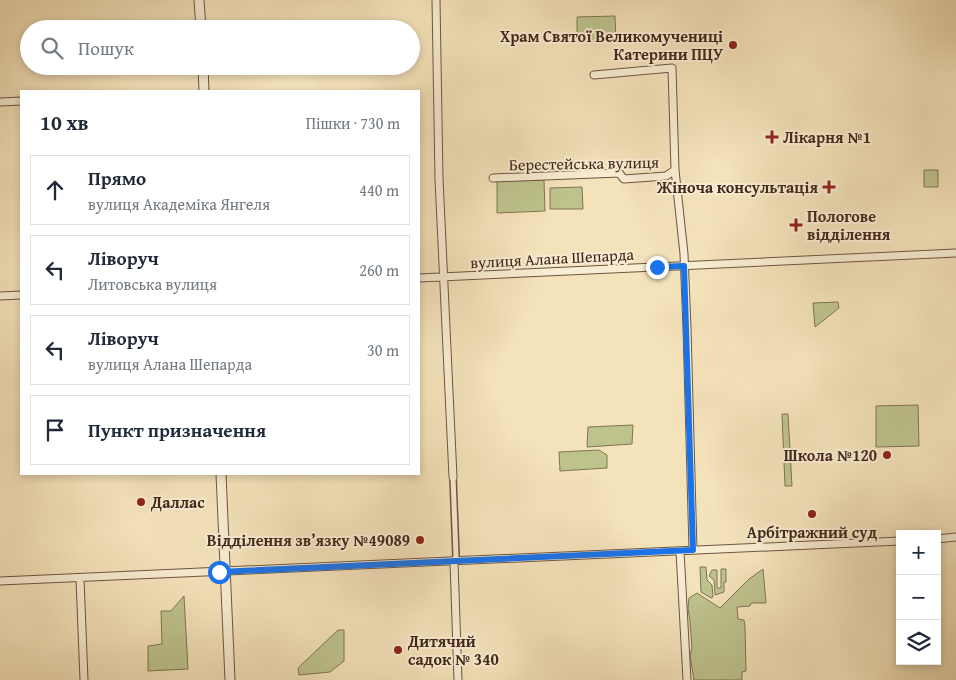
<!DOCTYPE html>
<html lang="uk">
<meta charset="utf-8">
<style>
body{margin:0;font-family:"Gentium Book Plus",serif;background:#f2f2f3;color:#1f2937}
.controls{position:absolute;right:15px;bottom:15px;display:grid;overflow:hidden;border-radius:0px;box-shadow:0 2px 8px #0003}
.controls button{width:45px;height:45px;display:grid;place-items:center;padding:0;border:0;border-bottom:1px solid #e0e1e3;background:#fff;color:#1f2937;font:25px sans-serif}
.stop{position:absolute;width:15px;height:15px;margin:-11px;border:4px solid #1a73e8;border-radius:50%;background:#fff}
.stop.end{background:#1a73e8;border-color:#fff;box-shadow:0 1px 5px #0008}
.list{margin:0;padding:0;list-style:none}
h2{display:flex;justify-content:space-between;align-items:center;height:65px;margin:0;padding:0 20px;font-size:21px}
h2 small{font-size:16px;font-weight:400;color:#747a83}
.list li{display:grid;grid-template-columns:32px 1fr auto;gap:15px;align-items:center;box-sizing:border-box;height:70px;margin:0 10px 10px;padding:0 10px;border:1px solid #e0e1e3;border-radius:0px}
.list b{display:block;font-size:19px;white-space:nowrap}
.list p{margin:0;font-size:16px;white-space:nowrap;color:#747a83}
.list em{font-size:16px;font-style:normal;color:#747a83}
.icon{flex:none;width:28px;height:28px;fill:none;stroke:currentColor;stroke-width:2;stroke-linecap:round;stroke-linejoin:round}
.map{position:relative;flex:none;width:956px;height:680px;overflow:hidden}
.search{position:absolute;background:#fff;box-shadow:0 2px 8px #0003;left:20px;top:20px;width:400px;height:55px;display:flex;align-items:center;gap:12px;box-sizing:border-box;padding:0 18px;border-radius:28px;color:#747a83;font-size:19px}
.panel{position:absolute;background:#fff;box-shadow:0 2px 8px #0003;left:20px;top:90px;width:400px;height:385px;border-radius:0px}
.map>svg:first-child{display:block}
.green{fill:#bec38e;stroke:#807454}
.lines{fill:none;stroke-linecap:round;stroke-linejoin:round}
.pedestrian-casing{stroke:#6e5541;stroke-width:8}
.minor-casing{stroke:#6e5541;stroke-width:9}
.tertiary-casing{stroke:#6e5541;stroke-width:11}
.pedestrian{stroke:#f8ecd2;stroke-width:5}
.minor{stroke:#f8ecd2;stroke-width:7}
.tertiary{stroke:#f8ecd2;stroke-width:9}
.route{stroke:#1a73e8;stroke-width:6}
.poi-dot{fill:#8f2418;stroke:#f8ecd2;stroke-width:2}
.labels{text-anchor:middle;stroke-width:4;stroke-linejoin:round;paint-order:stroke}
.poi-label{font-size:16px;font-weight:bold;fill:#422619;stroke:#f8ecd2;text-anchor:end}
.street-label{font-size:16px;fill:#422619;stroke:#f8ecd2}
</style>
<div class="map">
<svg width="956" height="680" viewBox="0 0 956 680">
<rect width="100%" height="100%" fill="#f4e2ba"/>
<filter id="stains"><feTurbulence type="fractalNoise" baseFrequency=".004" numOctaves="4"/><feColorMatrix values="0 0 0 0 .2 0 0 0 0 .09 0 0 0 0 .02 0 0 0 .5 -.17"/></filter>
<radialGradient id="worn" r=".72"><stop offset=".6" stop-color="#630" stop-opacity="0"/><stop offset="1" stop-color="#630" stop-opacity=".3"/></radialGradient>
<path class="green" d="M615 16 616 41 577 42V17Z
M924 170H938V187H924Z
M544 180 545 211 497 213V181Z
M582 187 583 209H550V188Z
M838 302 839 308 815 327 813 303Z
M918 405 919 446 876 447V406Z
M782 414H788L792 486H785Z
M633 425 632 444 587 447 588 427Z
M599 450 607 455V468L560 471 559 452Z
M700 567H706L707 580 712 585 713 597 711 598 701 592Z
M721 569H726V582L724 583V592L715 595 714 580 709 576 712 570H717V588H721Z
M763 569 766 603H751L750 606 737 607 738 619 744 620 745 626 746 671 742 672V680H694L690 656 692 648 690 622 688 608 689 598 697 593 720 608 749 579Z
M184 596 188 669 148 671V646L162 644 161 611H171Z
M338 630H344V661L330 672 299 675 298 668Z"/>
<g class="lines">
<defs>
<path id="pedestrian" d="M453 477 456 556 454 562"/>
<path id="minor" d="M436 0 439 179 453 477
M594 75 672 68 675 170 684 254 687 328 693 550
M0 102 21 101
M493 178 619 173 624 179 666 176 675 170
M419 278 956 253
M0 296 21 295
M937 539 956 537
M680 551 687 680
M454 562 458 680
M80 579 84 680
M0 581 900 541"/>
<path id="tertiary" d="M199 0 201 29
M203 66 204 91
M221 474 230 680"/>
</defs>
<use href="#pedestrian" class="pedestrian-casing"/>
<use href="#minor" class="minor-casing"/>
<use href="#tertiary" class="tertiary-casing"/>
<use href="#pedestrian" class="pedestrian"/>
<use href="#minor" class="minor"/>
<use href="#tertiary" class="tertiary"/>
</g>
<g class="lines">
<path class="route" d="M219 572 693 550 684 266 657 267"/>
</g>
<g class="poi-dot">
<circle cx="733" cy="45" r="5"/>
<path d="M769.5 129.5h5v5h5v5h-5v5h-5v-5h-5v-5h5z"/>
<path d="M826.5 179.5h5v5h5v5h-5v5h-5v-5h-5v-5h5z"/>
<path d="M793.5 217.5h5v5h5v5h-5v5h-5v-5h-5v-5h5z"/>
<circle cx="887" cy="455" r="5"/>
<circle cx="141" cy="502" r="5"/>
<circle cx="812" cy="514" r="5"/>
<circle cx="420" cy="540" r="5"/>
<circle cx="398" cy="650" r="5"/>
</g>
<g class="labels">
<g class="poi-label">
<text x="723" y="42">Храм Святої Великомучениці<tspan x="723" dy="18">Катерини ПЦУ</tspan></text>
<text x="783" y="143" text-anchor="start">Лікарня №1</text>
<text x="818" y="193">Жіноча консультація</text>
<text x="807" y="222" text-anchor="start">Пологове<tspan x="807" dy="18">відділення</tspan></text>
<text x="877" y="461">Школа №120</text>
<text x="151" y="508" text-anchor="start">Даллас</text>
<text x="812" y="538" text-anchor="middle">Арбітражний суд</text>
<text x="410" y="546">Відділення зв’язку №49089</text>
<text x="408" y="647" text-anchor="start">Дитячий<tspan x="408" dy="18">садок № 340</tspan></text>
</g>
<g class="street-label">
<text transform="translate(584 163) rotate(-1)" y="6">Берестейська вулиця</text>
<text transform="translate(552 258) rotate(-3)" y="6">вулиця Алана Шепарда</text>
</g>
</g>
<rect width="100%" height="100%" filter="url(#stains)"/>
<rect width="100%" height="100%" fill="url(#worn)"/>
</svg>
<div class="controls">
<button>+</button>
<button>−</button>
<button><svg class="icon" aria-label="layers" viewBox="0 0 24 24"><path d="M12 4l9 5-9 5-9-5zM3 14l9 5 9-5"/></svg></button>
</div>
<div class="stop" style="left:219px;top:572px"></div>
<div class="stop end" style="left:657px;top:267px"></div>
<div class="search"><svg class="icon" aria-label="search" viewBox="0 0 24 24"><circle cx="10" cy="10" r="6"/><path d="M15 15l6 6"/></svg>Пошук</div>
<section class="panel">
<h2>10 хв<small>Пішки · 730 m</small></h2>
<ul class="list">
<li><svg class="icon" aria-label="ahead" viewBox="0 0 24 24"><path d="M12 20V5M6 11l6-6 6 6"/></svg><div><b>Прямо</b><p>вулиця Академіка Янгеля</p></div><em>440 m</em></li>
<li><svg class="icon" aria-label="left" viewBox="0 0 24 24"><path d="M17 20v-9H6M10 6l-5 5 5 5"/></svg><div><b>Ліворуч</b><p>Литовська вулиця</p></div><em>260 m</em></li>
<li><svg class="icon" aria-label="left" viewBox="0 0 24 24"><path d="M17 20v-9H6M10 6l-5 5 5 5"/></svg><div><b>Ліворуч</b><p>вулиця Алана Шепарда</p></div><em>30 m</em></li>
<li><svg class="icon" aria-label="arrive" viewBox="0 0 24 24"><path d="M6 21V4h12l-3 4 3 4H6"/></svg><div><b>Пункт призначення</b></div></li>
</ul>
</section>
</div>
